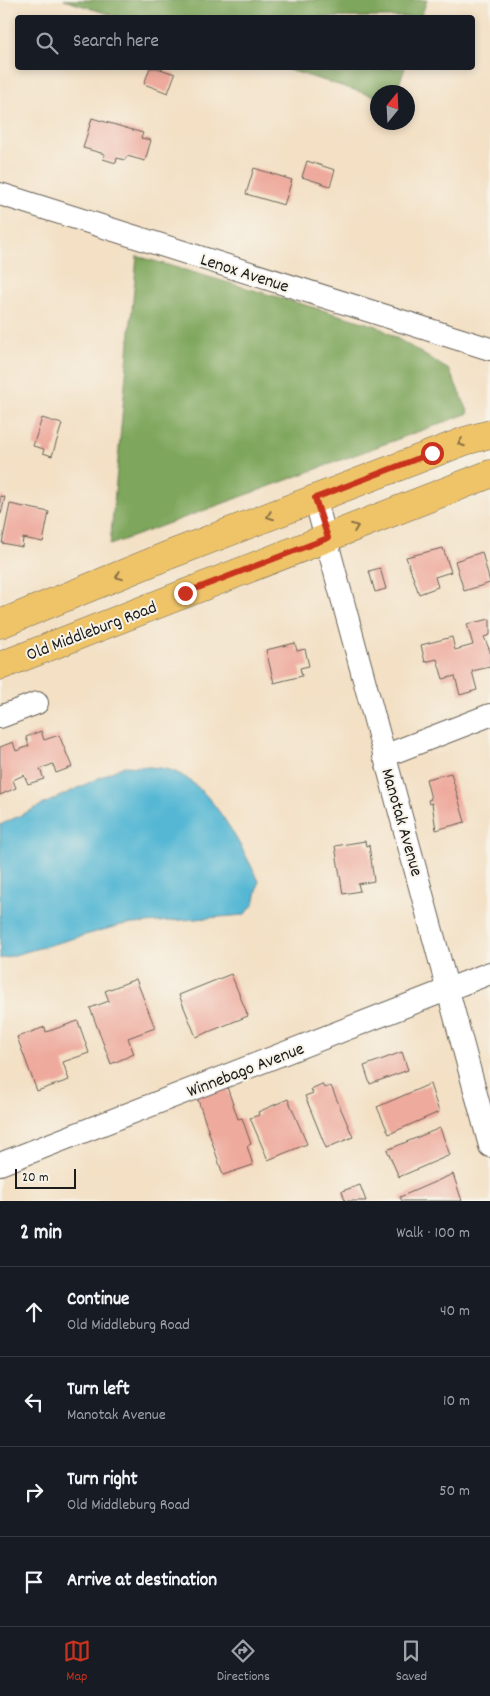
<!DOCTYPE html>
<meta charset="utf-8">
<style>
body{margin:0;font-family:Dekko,sans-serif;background:#20242c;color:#f1f3f6}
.compass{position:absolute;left:370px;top:85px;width:45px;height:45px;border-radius:50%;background:#171b24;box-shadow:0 2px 8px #0003;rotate:18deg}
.scale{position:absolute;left:15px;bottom:12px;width:61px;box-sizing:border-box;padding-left:5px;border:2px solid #1c1c1c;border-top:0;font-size:14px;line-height:18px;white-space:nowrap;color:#1c1c1c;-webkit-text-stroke:4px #f7f3e8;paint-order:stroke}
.stop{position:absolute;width:15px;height:15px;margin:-11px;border:4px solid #c8321e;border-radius:50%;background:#fff}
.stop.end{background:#c8321e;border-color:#fff;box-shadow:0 1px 5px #0008}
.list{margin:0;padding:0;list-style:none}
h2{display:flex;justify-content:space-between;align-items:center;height:65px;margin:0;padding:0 20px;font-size:21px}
h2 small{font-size:16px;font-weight:400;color:#9ea1a6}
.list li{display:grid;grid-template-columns:32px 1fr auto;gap:15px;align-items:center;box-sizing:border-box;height:90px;padding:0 20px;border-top:1px solid #363941}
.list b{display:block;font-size:19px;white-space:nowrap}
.list p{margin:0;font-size:16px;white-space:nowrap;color:#9ea1a6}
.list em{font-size:16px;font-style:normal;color:#9ea1a6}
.icon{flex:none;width:28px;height:28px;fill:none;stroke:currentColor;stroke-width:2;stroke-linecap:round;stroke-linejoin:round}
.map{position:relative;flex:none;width:490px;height:1201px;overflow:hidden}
.search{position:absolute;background:#171b24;box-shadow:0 2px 8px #0003;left:15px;right:15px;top:15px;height:55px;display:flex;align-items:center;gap:12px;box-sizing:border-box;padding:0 18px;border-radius:5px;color:#9ea1a6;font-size:19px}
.sheet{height:425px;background:#171b24}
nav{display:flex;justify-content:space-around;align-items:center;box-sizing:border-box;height:70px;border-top:1px solid #363941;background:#171b24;font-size:14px;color:#9ea1a6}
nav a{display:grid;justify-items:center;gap:2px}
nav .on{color:#c8321e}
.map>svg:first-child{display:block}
.forest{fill:#7ea65c;stroke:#4d613c}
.water{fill:#55b7d4;stroke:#386a78}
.building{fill:#eeaa9d}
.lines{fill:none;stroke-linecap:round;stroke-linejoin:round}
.minor-casing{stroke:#676157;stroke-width:24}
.major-casing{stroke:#676157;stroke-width:29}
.minor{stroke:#fff;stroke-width:22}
.major{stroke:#efc469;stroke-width:28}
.oneway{stroke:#867042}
.route{stroke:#c8321e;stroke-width:6}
.labels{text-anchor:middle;stroke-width:4;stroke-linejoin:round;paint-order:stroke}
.street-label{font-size:18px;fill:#1c1c1c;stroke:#f7f3e8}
</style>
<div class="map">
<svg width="490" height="1201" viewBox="0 0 490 1201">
<rect width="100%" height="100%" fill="#f7f3e8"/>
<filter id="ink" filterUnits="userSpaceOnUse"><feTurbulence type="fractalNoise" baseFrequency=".02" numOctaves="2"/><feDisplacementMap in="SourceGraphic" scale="10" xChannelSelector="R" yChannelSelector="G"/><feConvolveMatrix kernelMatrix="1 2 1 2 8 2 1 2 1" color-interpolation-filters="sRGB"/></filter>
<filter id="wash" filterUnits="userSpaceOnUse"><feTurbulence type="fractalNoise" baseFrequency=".0096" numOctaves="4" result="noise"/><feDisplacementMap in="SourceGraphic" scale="20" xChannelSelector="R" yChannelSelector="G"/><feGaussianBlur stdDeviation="1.12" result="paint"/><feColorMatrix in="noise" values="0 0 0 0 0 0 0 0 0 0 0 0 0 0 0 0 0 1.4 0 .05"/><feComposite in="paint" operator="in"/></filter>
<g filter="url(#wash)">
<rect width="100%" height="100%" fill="#f3e0c5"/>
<path class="forest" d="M64 0H427L421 17 121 18Z
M283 68H405L396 92H378L377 97Z
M137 256 377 326 449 370 469 413 110 545Z"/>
<path class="water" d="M124 766C138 767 159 766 173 771 213 787 240 845 259 881L254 904 244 915 121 925 0 959V825Z"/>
<g id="blocks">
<path class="building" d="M150 68H157L175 74 168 93 144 84Z
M92 118 143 133 141 138 151 140 145 161 127 156 125 160 117 158 116 163 103 159 105 154 83 148Z
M307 161 335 170 330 186 302 177Z
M254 168 292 180 284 205 246 194Z
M42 418 62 424 52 456 43 453 44 449 33 446Z
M0 496 5 497 1 514H0Z
M10 504 49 512 43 542 23 538 22 547 2 543Z
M443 548 451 572 435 577 438 587 419 594 406 557Z
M482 552 490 583 464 591 455 561Z
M380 568 386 589 375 592 369 571Z
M490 619V635L484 637 490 651V667L472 671 477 690 460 695 455 676 443 679 437 659 425 662 421 645 452 637 455 650 473 645 467 624Z
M295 643 297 651 305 649 309 666 300 668 302 676 274 683 266 650Z
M41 731 44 740 59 735 72 767 56 773 53 764 40 769 44 779 28 784 24 775 13 780 16 788 0 795V747L13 742 16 751 29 746 26 737Z
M451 773 465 822 436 830 432 803 429 804 428 800 431 799 426 779Z
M365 841 366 846 369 845 374 881 358 884 360 891 343 894 335 846Z
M231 974 248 1016 196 1037 179 995Z
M136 979 155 1028 128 1038 134 1054 111 1064 90 1008 109 1001 105 991Z
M78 1021 89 1053 63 1062 69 1080 37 1091 17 1037 45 1027 46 1032Z
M402 1052 408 1070 370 1084 364 1066Z
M226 1084 238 1119 242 1118 251 1144 247 1146 253 1165 223 1175 196 1094Z
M322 1084 324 1088 331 1086 353 1137 326 1148 305 1096 313 1093 311 1089Z
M430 1084 439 1112 389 1134 377 1107Z
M288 1099 307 1144 268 1160 250 1118 259 1115 258 1112Z
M440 1128 450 1155 399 1177 387 1150Z
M453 1174 462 1201H402L400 1197Z
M360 1185 366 1201H345L342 1191Z"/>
</g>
</g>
<g filter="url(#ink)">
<use href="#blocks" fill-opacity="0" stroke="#676157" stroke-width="1"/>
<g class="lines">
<defs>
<path id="minor" d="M0 194 490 349
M315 498 490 1146
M0 717 37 703
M384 756 490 715
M0 1164 490 973"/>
<path id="major" d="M0 624 169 555 465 441 490 434
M0 666 490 474"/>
</defs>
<use href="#minor" class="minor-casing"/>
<use href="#major" class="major-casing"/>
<use href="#minor" class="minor"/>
<use href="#major" class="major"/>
</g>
<defs><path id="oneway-chevron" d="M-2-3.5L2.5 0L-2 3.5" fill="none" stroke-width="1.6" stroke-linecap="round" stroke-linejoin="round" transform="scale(1.25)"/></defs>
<g class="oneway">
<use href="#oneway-chevron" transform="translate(461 443) rotate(160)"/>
<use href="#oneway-chevron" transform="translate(270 516) rotate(159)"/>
<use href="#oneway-chevron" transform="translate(355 527) rotate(-21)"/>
<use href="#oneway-chevron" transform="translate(119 576) rotate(158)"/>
</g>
</g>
<g class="lines" filter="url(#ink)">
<path class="route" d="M185 593 328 538 315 498 432 453"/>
</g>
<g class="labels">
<g class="street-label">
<text transform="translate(245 272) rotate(18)" y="6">Lenox Avenue</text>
<text transform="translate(91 630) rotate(-21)" y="6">Old Middleburg Road</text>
<text transform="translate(403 822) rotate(74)" y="6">Manotak Avenue</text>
<text transform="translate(245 1069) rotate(-21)" y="6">Winnebago Avenue</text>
</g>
</g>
</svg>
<svg class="compass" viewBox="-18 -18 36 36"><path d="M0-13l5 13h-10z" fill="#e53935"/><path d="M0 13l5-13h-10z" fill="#9ea1a6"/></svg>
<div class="scale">20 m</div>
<div class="stop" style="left:432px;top:453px"></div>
<div class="stop end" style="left:185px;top:593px"></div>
<div class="search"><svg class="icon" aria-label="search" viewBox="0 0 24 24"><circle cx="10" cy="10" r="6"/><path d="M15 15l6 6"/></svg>Search here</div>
</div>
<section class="sheet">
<h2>2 min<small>Walk · 100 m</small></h2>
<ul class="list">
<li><svg class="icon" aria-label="ahead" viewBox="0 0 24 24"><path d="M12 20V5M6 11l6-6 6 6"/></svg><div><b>Continue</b><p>Old Middleburg Road</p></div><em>40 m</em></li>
<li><svg class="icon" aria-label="left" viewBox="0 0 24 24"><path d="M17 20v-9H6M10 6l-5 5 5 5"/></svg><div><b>Turn left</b><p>Manotak Avenue</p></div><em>10 m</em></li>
<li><svg class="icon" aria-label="right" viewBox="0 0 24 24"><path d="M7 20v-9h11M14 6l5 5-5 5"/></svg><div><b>Turn right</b><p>Old Middleburg Road</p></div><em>50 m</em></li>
<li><svg class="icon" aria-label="arrive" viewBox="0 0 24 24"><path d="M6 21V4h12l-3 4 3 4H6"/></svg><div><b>Arrive at destination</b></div></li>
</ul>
</section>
<nav>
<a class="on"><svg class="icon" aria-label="map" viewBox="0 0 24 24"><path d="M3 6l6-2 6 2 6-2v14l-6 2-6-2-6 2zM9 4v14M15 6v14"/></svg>Map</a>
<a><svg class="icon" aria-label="directions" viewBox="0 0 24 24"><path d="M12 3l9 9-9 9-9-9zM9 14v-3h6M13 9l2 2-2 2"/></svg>Directions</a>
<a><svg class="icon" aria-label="saved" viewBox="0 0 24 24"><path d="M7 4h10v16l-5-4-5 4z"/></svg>Saved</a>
</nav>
